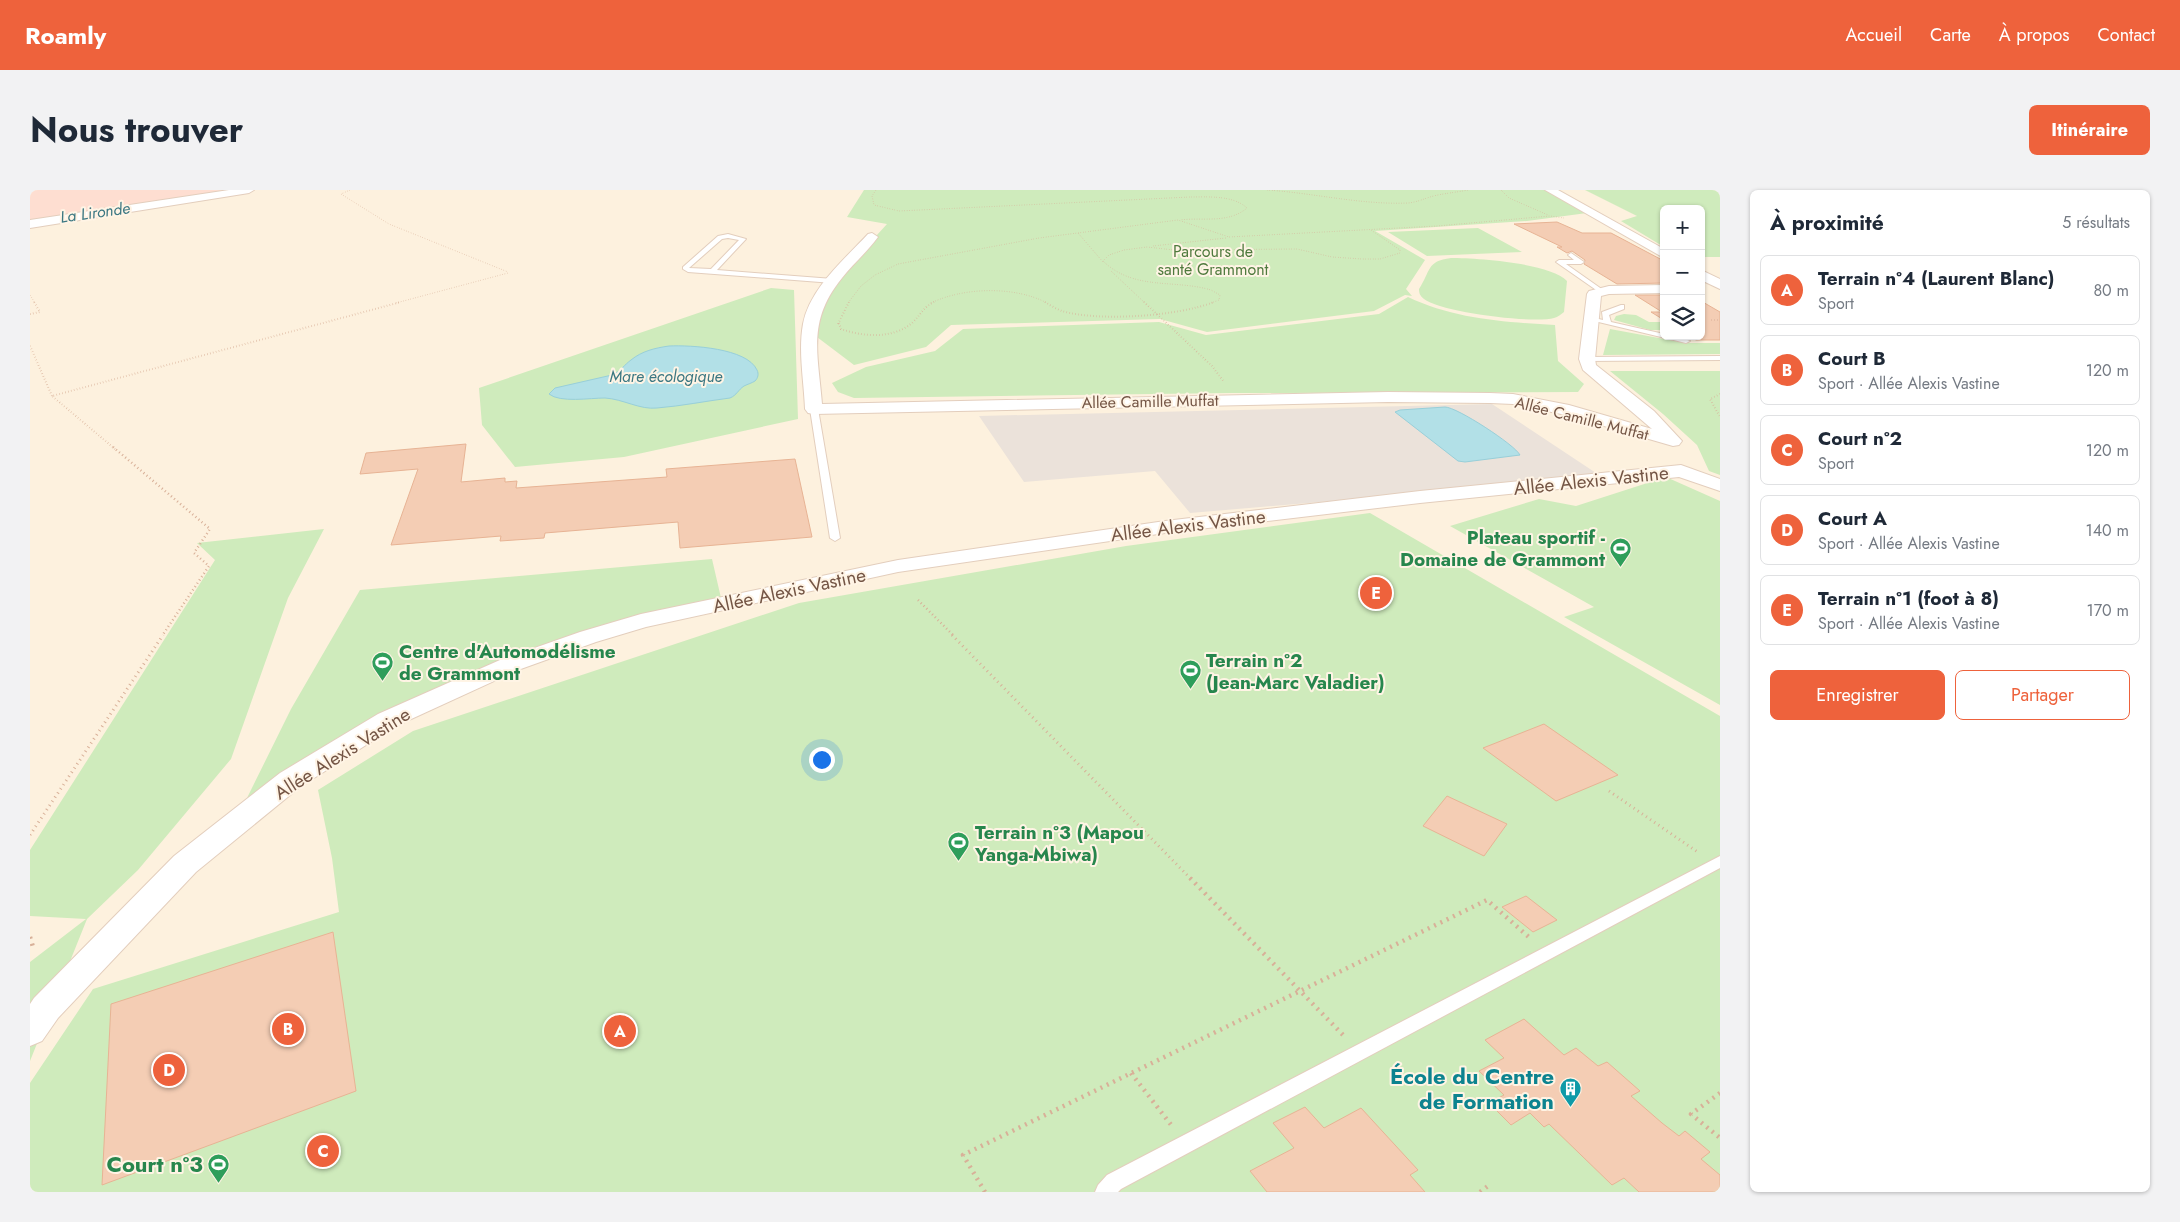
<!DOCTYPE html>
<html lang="fr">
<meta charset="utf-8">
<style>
body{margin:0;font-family:Jost,sans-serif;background:#f2f2f3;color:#1f2937}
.controls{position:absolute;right:15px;top:15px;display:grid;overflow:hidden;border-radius:8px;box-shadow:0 1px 4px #0004}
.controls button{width:45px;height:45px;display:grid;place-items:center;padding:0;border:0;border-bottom:1px solid #e0e1e3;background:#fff;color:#1f2937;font:25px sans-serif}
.you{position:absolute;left:791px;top:569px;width:18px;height:18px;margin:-12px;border:4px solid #fff;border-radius:50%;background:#1a73e8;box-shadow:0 0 0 8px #1a73e833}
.badge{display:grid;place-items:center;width:32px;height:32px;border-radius:50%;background:#ee623c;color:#fff;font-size:16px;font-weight:700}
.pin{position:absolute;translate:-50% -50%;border:2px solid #fff;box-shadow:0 1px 5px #0006}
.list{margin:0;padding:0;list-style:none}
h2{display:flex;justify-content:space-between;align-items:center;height:65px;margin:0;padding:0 20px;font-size:21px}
h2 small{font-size:16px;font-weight:400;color:#747a83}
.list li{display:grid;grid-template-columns:32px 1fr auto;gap:15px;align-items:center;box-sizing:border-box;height:70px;margin:0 10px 10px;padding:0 10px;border:1px solid #e0e1e3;border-radius:8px}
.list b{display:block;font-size:19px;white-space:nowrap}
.list p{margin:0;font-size:16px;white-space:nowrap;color:#747a83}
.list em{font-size:16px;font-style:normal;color:#747a83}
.actions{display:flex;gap:10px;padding:15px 20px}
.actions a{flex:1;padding:11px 0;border:1px solid #ee623c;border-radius:8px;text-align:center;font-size:18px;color:#ee623c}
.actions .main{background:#ee623c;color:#fff}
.icon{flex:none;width:28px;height:28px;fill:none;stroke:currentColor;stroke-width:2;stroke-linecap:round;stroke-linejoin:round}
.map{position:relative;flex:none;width:1690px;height:1002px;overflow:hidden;border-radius:8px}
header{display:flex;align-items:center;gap:30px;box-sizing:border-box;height:70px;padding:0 25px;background:#ee623c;color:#fff}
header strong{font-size:24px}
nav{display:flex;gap:28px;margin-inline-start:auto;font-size:18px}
.intro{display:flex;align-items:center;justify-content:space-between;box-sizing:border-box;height:120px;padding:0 30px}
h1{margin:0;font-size:35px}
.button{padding:12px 22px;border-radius:8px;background:#ee623c;color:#fff;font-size:18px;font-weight:700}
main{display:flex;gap:30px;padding:0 30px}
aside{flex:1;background:#fff;border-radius:8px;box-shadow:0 1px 4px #0004}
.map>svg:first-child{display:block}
.commercial{fill:#feded1}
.industrial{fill:#ebe2da}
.green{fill:#cfebbc}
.water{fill:#b2e0e7;stroke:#98cfd9}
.building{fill:#f4cdb4;stroke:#e7b394}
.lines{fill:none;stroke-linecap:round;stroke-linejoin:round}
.service-casing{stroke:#e3cebd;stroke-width:2}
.minor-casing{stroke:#e3cebd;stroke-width:2}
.path-far4{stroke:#d8b098;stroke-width:1;stroke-dasharray:0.5 2;stroke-linecap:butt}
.path-far3{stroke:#d8b098;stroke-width:2;stroke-dasharray:0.5 2.5;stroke-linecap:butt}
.path-far2{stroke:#d8b098;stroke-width:2.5;stroke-dasharray:1 3;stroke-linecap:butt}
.path-far1{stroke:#d8b098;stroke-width:3;stroke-dasharray:1 4;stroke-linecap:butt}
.path{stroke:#d8b098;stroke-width:4.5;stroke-dasharray:2 5;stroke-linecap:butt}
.service{fill:#fff;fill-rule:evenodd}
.minor{fill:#fff;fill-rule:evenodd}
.labels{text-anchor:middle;stroke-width:4;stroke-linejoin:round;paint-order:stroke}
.far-water-label{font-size:16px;font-style:italic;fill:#3b7782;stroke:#fff4e5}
.far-park-label{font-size:16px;fill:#4f7a3d;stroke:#fff4e5}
.far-street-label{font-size:16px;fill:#745545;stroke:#fff4e5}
.street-label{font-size:19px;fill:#745545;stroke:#fff4e5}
.leisure-label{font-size:19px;font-weight:bold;fill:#27864d;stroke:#fff4e5;text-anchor:start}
.near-culture-label{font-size:22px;font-weight:bold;fill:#0d838f;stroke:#fff4e5;text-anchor:end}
.near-leisure-label{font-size:22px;font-weight:bold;fill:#27864d;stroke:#fff4e5;text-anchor:end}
</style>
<header>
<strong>Roamly</strong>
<nav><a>Accueil</a><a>Carte</a><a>À propos</a><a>Contact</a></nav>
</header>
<div class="intro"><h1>Nous trouver</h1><a class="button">Itinéraire</a></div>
<main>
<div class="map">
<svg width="1690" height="1002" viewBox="0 0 1690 1002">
<rect width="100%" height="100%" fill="#fdf1de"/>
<path class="commercial" d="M0 0H186L220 2 0 36Z"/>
<path class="industrial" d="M1462 214 1566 283 1349 307 1160 323 1125 281 994 292 949 226Z"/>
<path class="green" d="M834 0H1516L1557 23 1497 31 1345 41 1395 70 1376 99 1382 106 1375 105 1344 121 1177 142 1130 129 921 135 896 157 824 175 779 141 796 101 857 34 817 27Z
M1555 0H1690V67H1671V19H1634V57L1591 31 1607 26Z
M1448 38 1492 62 1397 66 1358 42Z
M1421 68C1447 68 1520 73 1537 91L1534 122C1531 124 1528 127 1524 128 1504 134 1410 122 1394 109 1390 106 1389 103 1389 99 1401 81 1396 71 1421 68Z
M741 98 764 100 768 229 594 267 485 277 452 235 449 198Z
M1378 107C1424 129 1474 132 1525 135L1528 171 1554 194 1548 202 1202 203 824 208 808 202 802 193 836 177 905 161 933 139 1129 132 1176 145 1349 124Z
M1594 124 1606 125 1619 132H1633L1634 140H1620L1584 130 1586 126Z
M1580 139 1656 153H1690V164L1573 165Z
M1580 181H1690V285L1679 281 1667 255 1633 224Z
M1636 287 1690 311V515L1534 427 1564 417 1420 336 1509 309 1546 316Z
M1340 323 1690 526V1002H0V893L63 799 309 722 302 668 288 600 383 541 769 413 1096 356Z
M294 339 258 408 201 569 108 680 57 729 0 871V772L56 729 0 726V660L185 370 167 353Z
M682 369 691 408 594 429 494 463 288 562 217 608 261 519 330 400Z"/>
<path class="water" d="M639 156C661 155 717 158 727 180 729 184 728 188 725 191 722 193 718 194 714 196 708 200 707 205 700 208 676 211 652 216 627 218 610 220 593 209 575 208 560 208 530 213 519 204L525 198 582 185C591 181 594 175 601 170 612 161 625 158 639 156Z
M1415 217C1427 217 1485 255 1490 265L1435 272 1428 271 1365 222 1370 220Z"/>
<path class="building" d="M1527 32 1552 43H1581L1634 71V93L1587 94 1554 74 1555 70 1542 61 1537 63 1527 57H1532L1484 34Z
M1605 105H1634V130L1621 122H1632Z
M1671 111 1690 122V150H1666L1659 146H1671Z
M436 254 431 292 475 288V292L487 291 486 298 637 287 636 279 765 269 782 347 650 358 648 332 515 343 514 348 470 351 471 346 361 355 388 279 330 284 336 263Z
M1514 534 1588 585 1526 611 1453 558Z
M1417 606 1477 634 1454 666 1393 636Z
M1496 706 1527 730 1503 742 1472 717Z
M303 742 326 901 72 995 81 814Z
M1494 829 1534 865 1546 858 1568 876 1577 872 1610 901 1601 906 1632 933 1649 946 1655 941 1680 962 1671 969 1690 985V1002H1609L1594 988 1582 995 1519 934 1514 937 1500 923 1481 935 1459 913 1474 905 1449 881 1474 868 1455 850Z
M1275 917 1294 938 1331 918 1388 980 1380 985 1395 1002H1237L1220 981 1264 958 1243 933Z"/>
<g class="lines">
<defs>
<path id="service" d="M698 44 716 49 687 80 803 89 806 91 803 93 658 82 653 79V77L688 46ZM698 48 709 50 681 79 659 78 692 49Z
M1541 63 1554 72 1551 74H1536L1573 100V102H1569L1526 72 1529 70H1544L1538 65Z
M1591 115H1594V119L1579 125 1581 132 1634 144V146H1646L1660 151 1656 153 1556 129 1560 127 1573 130 1572 122Z
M1690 166V170L1557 171 1553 169 1557 167Z
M784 216 788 219 810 348 805 351 800 348 780 219Z
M1690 666V678L1091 999 1088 1002H1065L1068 995 1077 985Z"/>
<path id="minor" d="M199 0H224L219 3 0 38V30Z
M1515 0H1528L1634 59V68Z
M842 43 848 47C837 62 823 74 812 88 777 131 788 163 792 214L1358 202 1460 203 1483 204 1539 215 1622 239 1553 180 1549 169 1557 104 1559 101 1579 96 1634 95V103L1579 104 1571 106 1565 169 1566 175 1624 221 1652 251 1649 255 1643 256 1536 225 1483 214 1460 213 1358 212 784 224 778 223 775 219C774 192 768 161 773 134 780 98 814 70 838 44Z
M1671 80 1690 89V99L1671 90Z
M1651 275 1690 289V301L1649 287 1390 313 1135 343 868 382 616 437 566 452 488 480 366 536 270 597 166 682 28 828 12 851 0 856V814L4 808 144 666 250 583 348 524 470 470 550 442 611 424 868 370 1135 331 1390 301Z"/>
</defs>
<use href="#service" class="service-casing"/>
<use href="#minor" class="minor-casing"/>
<path class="path-far4" d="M320 0 311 4 359 34 478 82
M846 0 842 6 844 15 869 21 1160 7C1178 7 1203 5 1217 18 1198 34 1173 27 1150 30
M1237 0C1284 3 1331 15 1378 13 1389 12 1397 7 1408 5 1418 3 1428 2 1438 0
M1471 0 1479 8 1518 25
M1048 43 1073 72
M1123 56 1196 48
M1081 81 1115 113
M0 105 5 113
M366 113 478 83
M818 113 831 96 845 85 868 74 1009 48 1148 30 1199 47 1407 36 1520 26 1534 28
M901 113C934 97 985 96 1017 113
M1181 113 1189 110 1190 105 1181 100C1144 89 1104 101 1073 71L1079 65 1094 60 1117 57 1144 60 1267 59 1302 67 1332 69H1350L1370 63V60L1341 40"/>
<path class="path-far3" d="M1015 112C1020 115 1026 119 1032 121 1068 132 1149 126 1184 112
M1114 112 1182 176 1194 192
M0 124 10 122 4 112
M1681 130H1690
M809 133 811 139C833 147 863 149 882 133 890 126 893 117 904 112
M808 134 819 112
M0 156 22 206
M1690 204 1680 209 1690 227
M85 259 22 206 371 112"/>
<path class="path-far2" d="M83 257 180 339 164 363 179 376 132 446
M888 410 924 446"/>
<path class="path-far1" d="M922 445 1161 689
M1579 601 1669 663
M0 645 133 445"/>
<path class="path" d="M1160 688 1315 847
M0 747 3 757 0 759
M1101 883 1142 936
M1690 903 1661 924 1690 948
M955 1002 933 965 1457 710 1501 749
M1450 1002 1458 996"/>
<use href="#service" class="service"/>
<use href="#minor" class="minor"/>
</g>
<defs>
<symbol id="stadium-pin" viewBox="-11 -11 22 30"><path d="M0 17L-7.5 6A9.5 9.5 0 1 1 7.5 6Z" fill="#2e9e5b" stroke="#fff4e5"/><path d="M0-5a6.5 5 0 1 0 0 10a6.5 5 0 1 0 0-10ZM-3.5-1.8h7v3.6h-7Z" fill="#fff"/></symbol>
<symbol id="building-pin" viewBox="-11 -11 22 30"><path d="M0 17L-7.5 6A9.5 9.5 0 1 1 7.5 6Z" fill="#0f9aa8" stroke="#fff4e5"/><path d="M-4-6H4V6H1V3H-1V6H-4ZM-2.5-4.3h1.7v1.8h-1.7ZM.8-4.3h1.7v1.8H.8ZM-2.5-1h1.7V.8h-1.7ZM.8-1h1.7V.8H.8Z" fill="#fff"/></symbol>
</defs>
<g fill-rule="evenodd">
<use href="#stadium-pin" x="1578" y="346" width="25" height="34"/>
<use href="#stadium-pin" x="340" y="460" width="25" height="34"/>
<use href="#stadium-pin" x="1148" y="468" width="25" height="34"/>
<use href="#stadium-pin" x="916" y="640" width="25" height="34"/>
<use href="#building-pin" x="1528" y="886" width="25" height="34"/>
<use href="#stadium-pin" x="176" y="962" width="25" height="34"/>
</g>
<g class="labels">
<g class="far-water-label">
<text transform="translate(65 22) rotate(-8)" y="6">La Lironde</text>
<text x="636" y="192">Mare écologique</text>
</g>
<g class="far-park-label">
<text x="1183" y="67">Parcours de<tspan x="1183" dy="18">santé Grammont</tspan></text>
</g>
<g class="far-street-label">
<text transform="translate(1120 211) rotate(-1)" y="6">Allée Camille Muffat</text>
<text transform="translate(1552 228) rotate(14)" y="6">Allée Camille Muffat</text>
</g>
<g class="street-label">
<text transform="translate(1561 290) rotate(-6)" y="7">Allée Alexis Vastine</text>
<text transform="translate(1158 335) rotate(-7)" y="7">Allée Alexis Vastine</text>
<text transform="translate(759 400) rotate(-12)" y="7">Allée Alexis Vastine</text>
<text transform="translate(312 563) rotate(-32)" y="7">Allée Alexis Vastine</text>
</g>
<g class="leisure-label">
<text x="1575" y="354" text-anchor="end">Plateau sportif -<tspan x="1575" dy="22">Domaine de Grammont</tspan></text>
<text x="369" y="468">Centre d'Automodélisme<tspan x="369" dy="22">de Grammont</tspan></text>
<text x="1176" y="477">Terrain n°2<tspan x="1176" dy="22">(Jean-Marc Valadier)</tspan></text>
<text x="945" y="649">Terrain n°3 (Mapou<tspan x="945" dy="22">Yanga-Mbiwa)</tspan></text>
</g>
<g class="near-culture-label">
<text x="1524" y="894">École du Centre<tspan x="1524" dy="25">de Formation</tspan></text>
</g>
<g class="near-leisure-label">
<text x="173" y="982">Court n°3</text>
</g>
</g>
</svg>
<div class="controls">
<button>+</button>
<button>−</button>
<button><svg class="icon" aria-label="layers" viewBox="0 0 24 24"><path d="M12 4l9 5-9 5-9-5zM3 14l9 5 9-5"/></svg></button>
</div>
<div class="you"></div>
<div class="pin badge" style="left:590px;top:841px">A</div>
<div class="pin badge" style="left:258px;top:839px">B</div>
<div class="pin badge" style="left:293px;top:961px">C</div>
<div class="pin badge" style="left:139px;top:880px">D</div>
<div class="pin badge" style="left:1346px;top:403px">E</div>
</div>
<aside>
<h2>À proximité<small>5 résultats</small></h2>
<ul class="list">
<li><span class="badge">A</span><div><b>Terrain n°4 (Laurent Blanc)</b><p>Sport</p></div><em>80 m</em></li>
<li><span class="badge">B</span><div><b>Court B</b><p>Sport · Allée Alexis Vastine</p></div><em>120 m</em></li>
<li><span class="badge">C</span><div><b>Court n°2</b><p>Sport</p></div><em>120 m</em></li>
<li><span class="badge">D</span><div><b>Court A</b><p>Sport · Allée Alexis Vastine</p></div><em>140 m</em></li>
<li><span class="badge">E</span><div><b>Terrain n°1 (foot à 8)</b><p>Sport · Allée Alexis Vastine</p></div><em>170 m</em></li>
</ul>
<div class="actions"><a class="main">Enregistrer</a><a>Partager</a></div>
</aside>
</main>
